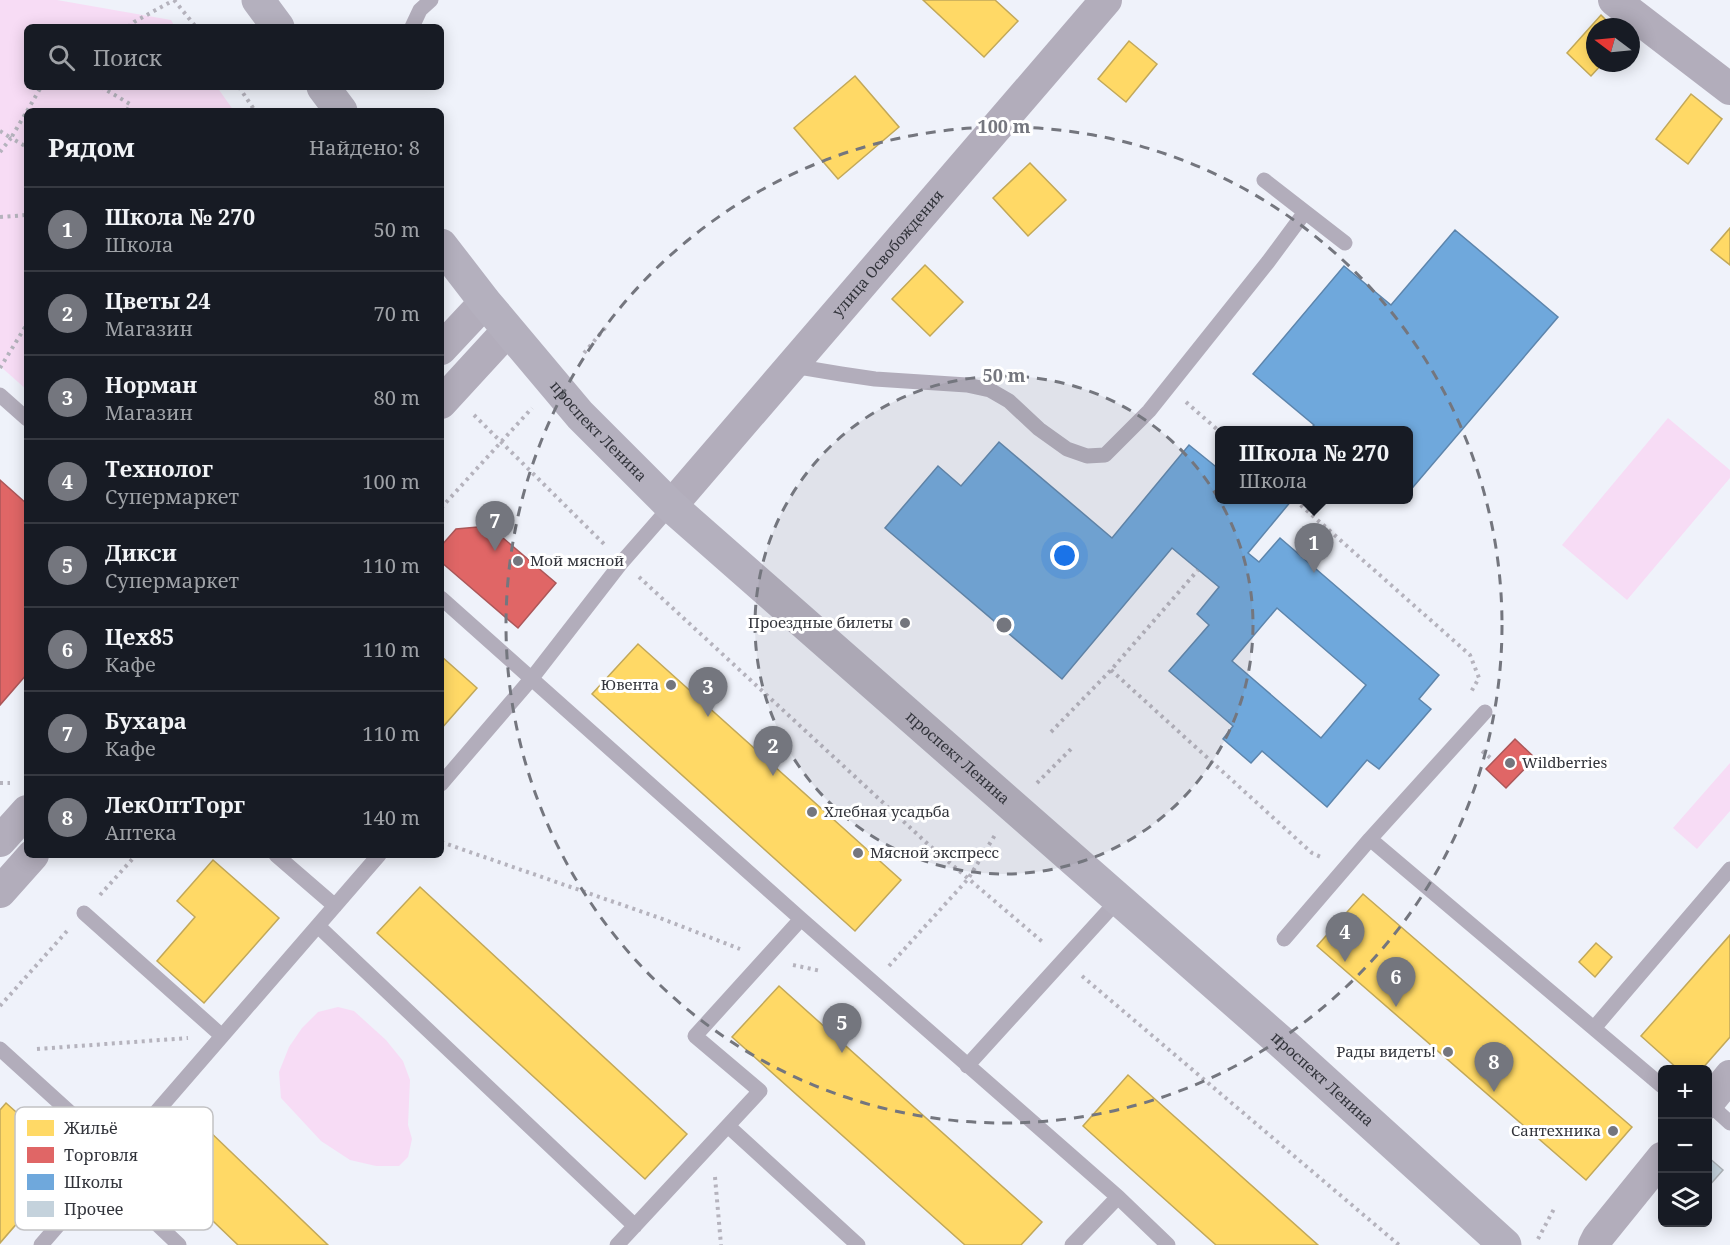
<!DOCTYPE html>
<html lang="ru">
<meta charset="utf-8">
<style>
body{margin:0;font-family:"Noto Serif",serif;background:#242831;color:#f1f3f6}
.controls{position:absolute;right:18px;bottom:18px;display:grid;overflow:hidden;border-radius:9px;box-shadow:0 3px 15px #0003}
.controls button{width:54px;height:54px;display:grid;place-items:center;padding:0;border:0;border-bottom:2px solid #363941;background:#171b24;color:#f1f3f6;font:30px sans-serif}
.compass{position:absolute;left:1586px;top:18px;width:54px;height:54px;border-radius:50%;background:#171b24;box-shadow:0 3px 15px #0003;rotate:286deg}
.you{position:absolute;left:1065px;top:556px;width:21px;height:21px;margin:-15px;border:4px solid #fff;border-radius:50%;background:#1a73e8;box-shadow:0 0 0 9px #1a73e833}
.badge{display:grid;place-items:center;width:39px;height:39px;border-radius:50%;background:#74767e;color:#fff;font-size:20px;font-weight:700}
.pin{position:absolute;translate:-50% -50px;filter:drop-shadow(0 2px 3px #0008)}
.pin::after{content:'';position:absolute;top:32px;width:21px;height:18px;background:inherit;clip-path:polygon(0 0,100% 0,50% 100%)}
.popup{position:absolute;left:1215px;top:426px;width:198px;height:78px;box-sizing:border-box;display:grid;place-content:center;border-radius:9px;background:#171b24;filter:drop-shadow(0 2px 4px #0005);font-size:20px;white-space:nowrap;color:#9ea1a6}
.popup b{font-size:22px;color:#f1f3f6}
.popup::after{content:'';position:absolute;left:50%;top:100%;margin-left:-12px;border:12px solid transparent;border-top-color:#171b24}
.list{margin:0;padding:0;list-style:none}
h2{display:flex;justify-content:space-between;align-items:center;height:78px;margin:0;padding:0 24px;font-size:26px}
h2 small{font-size:20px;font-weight:400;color:#9ea1a6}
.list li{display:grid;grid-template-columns:39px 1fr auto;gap:18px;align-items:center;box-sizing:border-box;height:84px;padding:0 24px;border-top:2px solid #363941}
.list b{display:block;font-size:22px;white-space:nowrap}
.list p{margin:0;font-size:20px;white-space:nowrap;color:#9ea1a6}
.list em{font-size:20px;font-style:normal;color:#9ea1a6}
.icon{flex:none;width:33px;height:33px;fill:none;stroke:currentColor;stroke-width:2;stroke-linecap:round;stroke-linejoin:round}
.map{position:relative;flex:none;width:1730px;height:1245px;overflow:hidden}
.search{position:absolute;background:#171b24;box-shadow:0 3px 15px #0003;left:24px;top:24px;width:420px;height:66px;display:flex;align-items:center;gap:15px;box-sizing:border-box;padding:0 21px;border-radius:9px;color:#9ea1a6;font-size:22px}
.panel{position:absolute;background:#171b24;box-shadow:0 3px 15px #0003;left:24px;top:108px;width:420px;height:750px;border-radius:9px}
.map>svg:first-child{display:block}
.green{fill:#f7dcf5}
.homes{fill:#ffd966;stroke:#c2a859;stroke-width:1.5}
.shops{fill:#e06666;stroke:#ac5759;stroke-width:1.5}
.schools{fill:#6fa8dc;stroke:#5d85ac;stroke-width:1.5;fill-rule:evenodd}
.building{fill:#c4d2dc;stroke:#acb1b6;stroke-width:1.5}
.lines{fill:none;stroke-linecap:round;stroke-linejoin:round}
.path{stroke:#b5b3bd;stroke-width:4;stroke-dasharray:3 4.5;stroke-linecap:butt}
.service{stroke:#b2adbb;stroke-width:15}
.minor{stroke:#b2adbb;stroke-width:32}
.primary{stroke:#b4b0be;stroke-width:33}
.ring{fill:none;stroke:#74767e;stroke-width:3;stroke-dasharray:10 8}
.poi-dot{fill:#74767e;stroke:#fff;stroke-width:2}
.labels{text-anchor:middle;stroke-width:6;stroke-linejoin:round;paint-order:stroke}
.street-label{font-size:15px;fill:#32343b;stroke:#fff}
.poi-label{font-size:15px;fill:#32343b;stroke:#fff;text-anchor:start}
.key{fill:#fff;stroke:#c2c2c4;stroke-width:1.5}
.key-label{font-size:16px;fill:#32343b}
.centre{fill:#74767e;stroke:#fff;stroke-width:3}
.ring-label{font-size:18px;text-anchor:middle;font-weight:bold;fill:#74767e;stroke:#fff;stroke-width:6;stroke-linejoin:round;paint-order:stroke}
</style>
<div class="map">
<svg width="1730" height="1245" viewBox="0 0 1730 1245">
<rect width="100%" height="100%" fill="#eff2fa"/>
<path class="green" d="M0 0H57L171 20 175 27H27V87H217L234 111H27V390L0 366Z
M1668 418 1730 470V478L1627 600 1562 545Z
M1730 763V811L1697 849 1673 828Z
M338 1007 354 1011 386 1040 403 1061 410 1080 408 1125 412 1139 408 1157 399 1166H376L350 1160 321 1141 281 1098 279 1072 289 1047 302 1028 318 1012Z"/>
<path class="homes" d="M923 0H995L1018 21 984 57Z
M1601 15 1613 27H1595V63H1603L1591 76 1567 53Z
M1129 41 1157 64 1126 102 1098 79Z
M855 76 899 127 838 179 794 128Z
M1691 94 1722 119 1688 164 1656 139Z
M1030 163 1066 200 1028 236 993 198Z
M1730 228V265L1711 250Z
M925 265 963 302 930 336 892 299Z
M638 644 901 880 855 931 592 694Z
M441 656 477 688 441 729Z
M213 860 279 918 204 1003 157 961 195 917 177 901Z
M420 887 687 1134 645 1179 377 933Z
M1363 894 1632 1127 1586 1180 1317 946Z
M1730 935V1037L1701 1070H1679L1641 1036Z
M1596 943 1612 957 1595 977 1579 962Z
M779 986 1042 1222 1021 1245H965L732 1037Z
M1128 1075 1318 1245H1216L1113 1153 1083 1126Z
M6 1103 71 1161 0 1243V1110Z
M205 1127 328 1245H238L190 1199 162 1172Z"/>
<path class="shops" d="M0 480 27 504V674L0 705Z
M489 526 556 583 518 628 441 562V546L456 529Z
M1515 739 1535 758 1506 788 1486 769Z"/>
<path class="schools" d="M1455 230 1558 317 1408 493V430H1309L1314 425 1253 374 1344 266 1391 305Z
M999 442 1112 538 1189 445 1220 470V500H1292L1248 553 1259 562 1280 538 1439 675 1419 699 1431 709 1379 769 1367 760 1327 807 1262 751 1251 763 1223 739 1233 726 1169 671 1209 625 1197 614 1219 587 1172 548 1062 679 885 528 938 466 961 486ZM1277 608 1366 685 1321 738 1232 661Z"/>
<path class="building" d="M1708 1157 1723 1170 1708 1187Z"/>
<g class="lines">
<path class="path" d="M174 0 196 27
M128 27 134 22 174 0
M101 87 130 104 127 111
M239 87 255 111
M27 111 41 87
M0 131 11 138 27 111
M0 152 11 138 27 147
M0 217 27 215
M584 353 606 327
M0 368 27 324
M1186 402 1220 432
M474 415 605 545
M1295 500 1470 655 1479 678 1471 692
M441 508 532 408
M639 577 930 846 1045 944
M1111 670 1312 853 1323 858
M1051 732 1111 670 1198 570
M1482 751 1493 760
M0 783H10
M1037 783 1071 749
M441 842 660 918 740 949
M100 895 136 855
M793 965 821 971
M889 966 968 879 995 835
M1082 976 1399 1245
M0 1006 67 931
M37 1049 188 1038
M715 1177 721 1245
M1538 1239 1555 1207"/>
<path class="service" d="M412 27 420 10 431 0
M1264 180 1345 243
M795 360 805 368 841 374 875 379 967 385 990 390 1009 401 1039 429 1067 449 1087 456 1105 455 1149 411 1268 262 1305 212
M0 395 27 419
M441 598 801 919 1118 1197 1168 1245
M441 784 532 678 622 562 671 506
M1370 839 1662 1086
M276 855 335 906
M84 913 222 1036
M318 926 635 1226
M1284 939 1370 839 1485 712
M1594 1028 1730 869
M0 1049 118 1156
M967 1066 1119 899
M1708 1103 1730 1123
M728 1126 858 1245
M103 1173 179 1245
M41 1245 379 855
M617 1245 760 1091 695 1036 801 919
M1072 1245 1118 1197"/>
<g class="minor">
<path d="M1614 0 1730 89"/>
<path d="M441 349 485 302"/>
<path d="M441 403 508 330"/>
<path id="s1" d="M671 506 1106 0"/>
<path d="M0 841 27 811"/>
<path d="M0 892 33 855"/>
<path d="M1708 1103 1730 1076"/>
<path d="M1594 1245 1598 1237 1662 1158"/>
</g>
<g class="primary">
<path d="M258 0 278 27"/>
<path d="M323 87 341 111"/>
<path id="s2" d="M441 245 485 302 580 415 671 506 1289 1049 1505 1245"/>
</g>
</g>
<circle cx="1004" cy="625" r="249" fill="#74767e" fill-opacity=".12"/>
<g class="ring">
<circle cx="1004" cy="625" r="249"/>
<circle cx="1004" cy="625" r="498"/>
</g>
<g class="poi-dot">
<circle cx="518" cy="561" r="6"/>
<circle cx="905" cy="623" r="6"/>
<circle cx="671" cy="685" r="6"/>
<circle cx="1510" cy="763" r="6"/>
<circle cx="812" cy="812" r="6"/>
<circle cx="858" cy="853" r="6"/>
<circle cx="1448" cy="1052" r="6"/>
<circle cx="1613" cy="1131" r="6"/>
</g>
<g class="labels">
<g class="street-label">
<text dy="5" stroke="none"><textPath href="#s1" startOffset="333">улица Освобождения</textPath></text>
<text dy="5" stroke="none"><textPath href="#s2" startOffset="244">проспект Ленина</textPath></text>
<text dy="5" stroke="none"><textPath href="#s2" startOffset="730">проспект Ленина</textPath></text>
<text dy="5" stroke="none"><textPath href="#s2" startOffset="1216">проспект Ленина</textPath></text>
</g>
<g class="poi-label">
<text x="530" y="566">Мой мясной</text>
<text x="893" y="628" text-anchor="end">Проездные билеты</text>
<text x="659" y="690" text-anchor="end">Ювента</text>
<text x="1522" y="768">Wildberries</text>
<text x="824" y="817">Хлебная усадьба</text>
<text x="870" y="858">Мясной экспресс</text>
<text x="1436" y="1057" text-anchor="end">Рады видеть!</text>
<text x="1601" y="1136" text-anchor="end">Сантехника</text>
</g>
</g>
<rect x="15" y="1107" width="198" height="123" rx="9" class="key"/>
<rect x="27" y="1120" width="27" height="16" fill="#ffd966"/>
<rect x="27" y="1147" width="27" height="16" fill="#e06666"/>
<rect x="27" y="1174" width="27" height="16" fill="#6fa8dc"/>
<rect x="27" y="1201" width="27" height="16" fill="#c4d2dc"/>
<g class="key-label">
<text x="64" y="1134">Жильё</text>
<text x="64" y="1161">Торговля</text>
<text x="64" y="1188">Школы</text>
<text x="64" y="1215">Прочее</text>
</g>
<circle cx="1004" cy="625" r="9" class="centre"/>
<g class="ring-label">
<text x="1004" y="133">100 m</text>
<text x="1004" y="382">50 m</text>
</g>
</svg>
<div class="controls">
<button>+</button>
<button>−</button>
<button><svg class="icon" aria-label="layers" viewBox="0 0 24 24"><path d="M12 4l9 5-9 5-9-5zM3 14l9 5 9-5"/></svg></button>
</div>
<svg class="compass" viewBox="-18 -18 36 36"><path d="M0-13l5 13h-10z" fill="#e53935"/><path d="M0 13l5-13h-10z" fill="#9ea1a6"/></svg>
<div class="you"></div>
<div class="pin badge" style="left:1314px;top:573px">1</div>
<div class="popup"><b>Школа № 270</b>Школа</div>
<div class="pin badge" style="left:773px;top:776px">2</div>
<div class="pin badge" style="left:708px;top:717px">3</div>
<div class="pin badge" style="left:1345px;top:962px">4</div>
<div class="pin badge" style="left:842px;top:1053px">5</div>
<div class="pin badge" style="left:1396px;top:1007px">6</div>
<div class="pin badge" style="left:495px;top:551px">7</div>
<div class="pin badge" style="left:1494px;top:1092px">8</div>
<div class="search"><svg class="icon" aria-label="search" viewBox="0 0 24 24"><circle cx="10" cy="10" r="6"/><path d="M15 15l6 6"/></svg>Поиск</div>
<section class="panel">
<h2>Рядом<small>Найдено: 8</small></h2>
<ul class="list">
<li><span class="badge">1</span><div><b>Школа № 270</b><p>Школа</p></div><em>50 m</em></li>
<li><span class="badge">2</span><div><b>Цветы 24</b><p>Магазин</p></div><em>70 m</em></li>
<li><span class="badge">3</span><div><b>Норман</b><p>Магазин</p></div><em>80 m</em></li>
<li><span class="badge">4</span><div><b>Технолог</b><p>Супермаркет</p></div><em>100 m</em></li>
<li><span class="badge">5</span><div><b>Дикси</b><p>Супермаркет</p></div><em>110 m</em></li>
<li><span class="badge">6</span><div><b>Цех85</b><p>Кафе</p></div><em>110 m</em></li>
<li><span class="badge">7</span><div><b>Бухара</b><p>Кафе</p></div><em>110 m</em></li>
<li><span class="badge">8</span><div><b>ЛекОптТорг</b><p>Аптека</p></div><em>140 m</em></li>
</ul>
</section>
</div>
